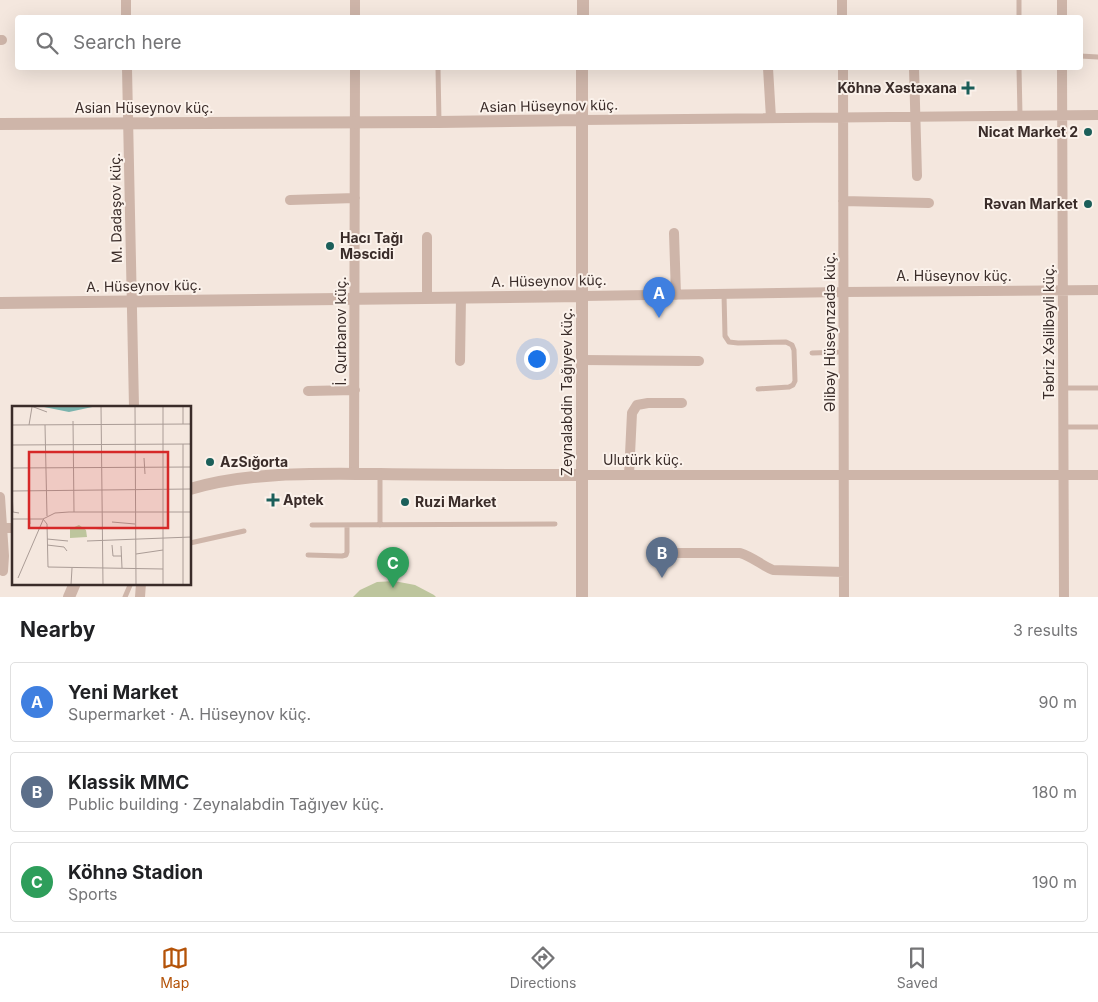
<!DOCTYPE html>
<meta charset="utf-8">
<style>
body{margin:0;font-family:Inter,sans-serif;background:#f2f2f2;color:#202124}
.you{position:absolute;left:536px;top:358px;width:18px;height:18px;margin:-12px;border:4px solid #fff;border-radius:50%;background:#1a73e8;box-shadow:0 0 0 8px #1a73e833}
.badge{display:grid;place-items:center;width:32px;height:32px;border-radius:50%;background:#b45309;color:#fff;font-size:16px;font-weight:700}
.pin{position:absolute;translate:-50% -41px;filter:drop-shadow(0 1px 2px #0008)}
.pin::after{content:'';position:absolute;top:26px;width:18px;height:15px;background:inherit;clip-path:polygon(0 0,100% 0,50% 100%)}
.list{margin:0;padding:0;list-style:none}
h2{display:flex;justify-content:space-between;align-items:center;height:65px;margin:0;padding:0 20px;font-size:21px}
h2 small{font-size:16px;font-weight:400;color:#757577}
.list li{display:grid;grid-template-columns:32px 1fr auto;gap:15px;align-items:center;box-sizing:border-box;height:80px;margin:0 10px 10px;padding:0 10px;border:1px solid #e0e0e0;border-radius:5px}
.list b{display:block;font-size:19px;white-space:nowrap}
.list p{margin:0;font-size:16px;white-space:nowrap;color:#757577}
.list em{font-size:16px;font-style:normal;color:#757577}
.icon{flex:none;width:28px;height:28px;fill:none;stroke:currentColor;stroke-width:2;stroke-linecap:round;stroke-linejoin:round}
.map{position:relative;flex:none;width:1098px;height:597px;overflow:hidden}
.search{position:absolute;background:#fff;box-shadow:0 5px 20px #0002;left:15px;right:15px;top:15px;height:55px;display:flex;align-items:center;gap:12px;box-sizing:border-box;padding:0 18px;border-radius:5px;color:#757577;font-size:19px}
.sheet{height:335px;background:#fff}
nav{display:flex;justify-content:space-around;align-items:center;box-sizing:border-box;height:70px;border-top:1px solid #e0e0e0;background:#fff;font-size:14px;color:#757577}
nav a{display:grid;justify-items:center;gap:2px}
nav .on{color:#b45309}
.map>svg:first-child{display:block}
.green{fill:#bdc59d}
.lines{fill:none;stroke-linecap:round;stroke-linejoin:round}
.service{stroke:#ceb5a9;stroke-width:5}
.minor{stroke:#ceb5a9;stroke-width:10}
.tertiary{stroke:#ceb5a9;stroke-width:12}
.poi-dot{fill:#1b5f5a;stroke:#fbf2eb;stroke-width:2}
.labels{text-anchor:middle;stroke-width:4;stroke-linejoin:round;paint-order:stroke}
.poi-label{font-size:14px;font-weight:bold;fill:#3a2c29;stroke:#fbf2eb;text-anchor:start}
.street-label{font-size:14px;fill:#3a2c29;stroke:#fbf2eb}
.inset-road{fill:none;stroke:#aa9c96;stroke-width:1}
.view{fill:#d62828;fill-opacity:0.15;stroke:#d62828;stroke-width:2.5}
.inset-edge{fill:none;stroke:#3a2c29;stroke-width:2.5}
</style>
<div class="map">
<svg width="1098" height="597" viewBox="0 0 1098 597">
<rect width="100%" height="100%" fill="#f4e7de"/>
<path class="green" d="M394 581 415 585 434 595 436 597H353L360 590 377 582Z"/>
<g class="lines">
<path class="service" d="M1019 0V18
M1080 56 1098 57
M438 68 439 122
M1019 68 1020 115
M724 294 725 336 729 342 738 343 786 342 792 345 794 350 795 381 793 385 789 387 758 389
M812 353 843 352
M1063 388H1098
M1063 427H1098
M380 475V525
M312 525 555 524
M190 543 244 531
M308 555 342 556 346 555 347 552V525
M125 597 131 583"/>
<path class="minor" d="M126 0V18
M355 0V18
M842 0V18
M1062 0V18
M0 40H2
M127 68 134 407
M768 68 771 118
M843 68 844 597
M914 68 917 176
M1062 68 1064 597
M582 120 1098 115
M290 200 355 198
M843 201 929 203
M674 233 676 295
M427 237V298
M583 296 844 292 1098 290
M583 360 699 361
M460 361 461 297
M308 391 355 390
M354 474 355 68
M582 475H1098
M629 475 632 413 637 405 648 403H682
M0 497 4 556 3 571
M0 528H14
M654 553H740C753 557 761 565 773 570L844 572
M140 597 141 583"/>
<path class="tertiary" d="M583 18V0
M0 124 439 122 582 120
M0 303 583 296
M190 489C251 471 317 474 380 474 447 475 515 475 582 475
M69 597 75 583
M582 597V68"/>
</g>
<g class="poi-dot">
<path d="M965.5 80.5h5v5h5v5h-5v5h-5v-5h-5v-5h5z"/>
<circle cx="1088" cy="132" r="5"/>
<circle cx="1088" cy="204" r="5"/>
<circle cx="330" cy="246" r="5"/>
<circle cx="210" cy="462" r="5"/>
<path d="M270.5 492.5h5v5h5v5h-5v5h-5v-5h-5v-5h5z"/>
<circle cx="405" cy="502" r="5"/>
</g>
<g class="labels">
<g class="poi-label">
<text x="957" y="93" text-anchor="end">Köhnə Xəstəxana</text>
<text x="1078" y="137" text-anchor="end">Nicat Market 2</text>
<text x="1078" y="209" text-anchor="end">Rəvan Market</text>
<text x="340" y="243">Hacı Tağı<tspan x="340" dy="16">Məscidi</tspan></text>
<text x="220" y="467">AzSığorta</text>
<text x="283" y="505">Aptek</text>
<text x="415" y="507">Ruzi Market</text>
</g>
<g class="street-label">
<text transform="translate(549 106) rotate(-1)" y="5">Asian Hüseynov küç.</text>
<text x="144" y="113">Asian Hüseynov küç.</text>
<text transform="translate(116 208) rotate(-91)" y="5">M. Dadaşov küç.</text>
<text x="954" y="281">A. Hüseynov küç.</text>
<text transform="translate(549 281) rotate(-1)" y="5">A. Hüseynov küç.</text>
<text transform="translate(144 286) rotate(-1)" y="5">A. Hüseynov küç.</text>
<text transform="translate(341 331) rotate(-90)" y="5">İ. Qurbanov küç.</text>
<text transform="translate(830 332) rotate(-90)" y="5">Əlibəy Hüseynzadə küç.</text>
<text transform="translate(1049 332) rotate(-90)" y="5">Təbriz Xəlilbəyli küç.</text>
<text transform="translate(567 392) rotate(-90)" y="5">Zeynalabdin Tağıyev küç.</text>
<text x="643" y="465">Ulutürk küç.</text>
</g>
</g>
<g transform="translate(12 406)">
<rect width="179" height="179" fill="#f4e7de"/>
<path d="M67 119 74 124 75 131 58 132V123Z" fill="#bdc59d"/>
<path d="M27 0H85L57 6Z" fill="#7bb4ae"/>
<path class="inset-road" d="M19 0 35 6M89 0 91 179M123 0 124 179M151 0V179M61 15 62 106M171 18V0M0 19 179 18M17 19 20 1M33 19 35 110M171 38V179M0 39 179 38M132 52 133 68M0 62 179 61M0 85 179 83M0 85 1 106 7 107M17 99 18 118M0 113H31L43 107 57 106H179M31 113 35 118 36 161 151 163M100 116 123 118M76 122 91 123M91 122H124M35 133 56 135M75 135 179 131M35 139 52 141 55 145M100 139 101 150H109M109 140 110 162M124 148 151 144M6 172 31 114M59 179 60 162"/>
<path class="view" d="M17 46H156V122H17Z"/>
<rect width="179" height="179" class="inset-edge"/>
</g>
</svg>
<div class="you"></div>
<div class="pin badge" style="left:659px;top:318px;background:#3f7fe0">A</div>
<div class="pin badge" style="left:662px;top:578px;background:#5c6f8a">B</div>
<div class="pin badge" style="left:393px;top:588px;background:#2e9e5b">C</div>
<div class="search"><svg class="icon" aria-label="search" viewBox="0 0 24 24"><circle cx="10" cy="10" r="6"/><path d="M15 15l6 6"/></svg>Search here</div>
</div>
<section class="sheet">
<h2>Nearby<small>3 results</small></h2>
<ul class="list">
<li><span class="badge" style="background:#3f7fe0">A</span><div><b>Yeni Market</b><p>Supermarket · A. Hüseynov küç.</p></div><em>90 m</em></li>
<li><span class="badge" style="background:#5c6f8a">B</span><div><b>Klassik MMC</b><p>Public building · Zeynalabdin Tağıyev küç.</p></div><em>180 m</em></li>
<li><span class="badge" style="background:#2e9e5b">C</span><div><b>Köhnə Stadion</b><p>Sports</p></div><em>190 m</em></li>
</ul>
</section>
<nav>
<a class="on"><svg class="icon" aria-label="map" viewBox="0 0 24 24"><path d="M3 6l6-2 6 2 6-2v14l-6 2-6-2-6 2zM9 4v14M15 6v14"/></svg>Map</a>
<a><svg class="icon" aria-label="directions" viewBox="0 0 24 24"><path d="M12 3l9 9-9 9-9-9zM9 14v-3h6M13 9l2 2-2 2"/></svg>Directions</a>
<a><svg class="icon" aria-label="saved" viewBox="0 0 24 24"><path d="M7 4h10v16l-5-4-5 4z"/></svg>Saved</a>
</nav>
